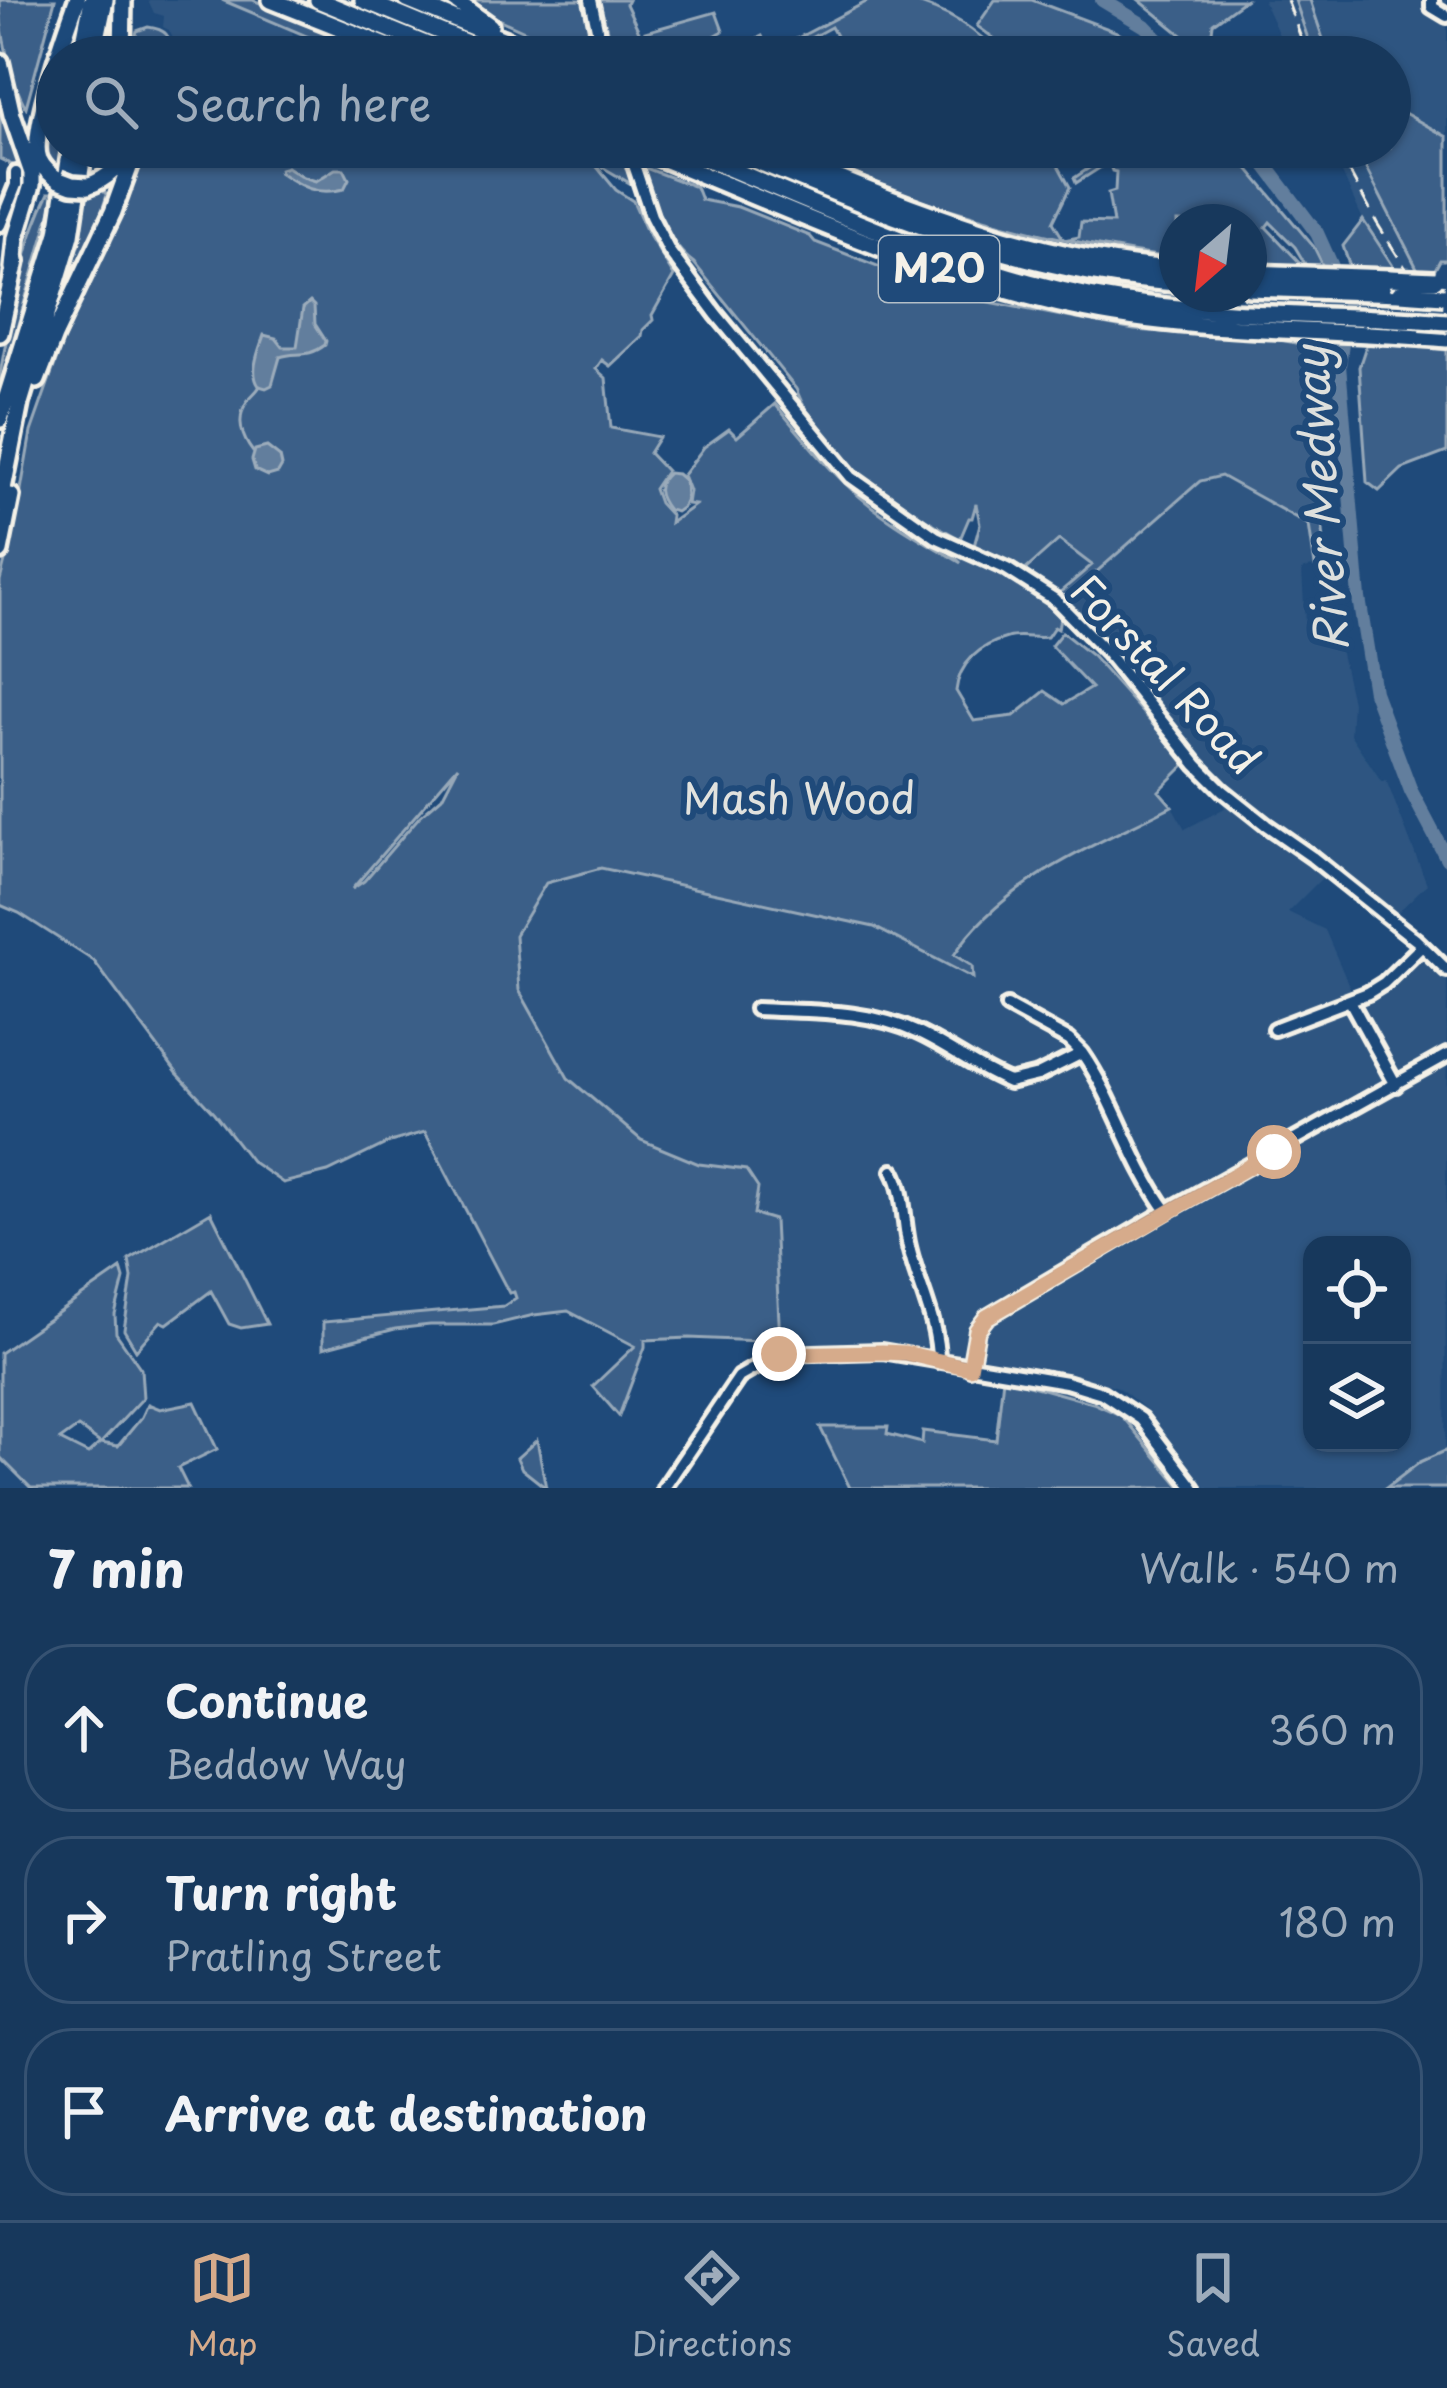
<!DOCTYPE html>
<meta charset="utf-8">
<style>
body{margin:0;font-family:"Playpen Sans",sans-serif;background:#203f62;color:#f1f3f6}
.controls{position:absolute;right:36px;bottom:36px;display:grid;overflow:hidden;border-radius:24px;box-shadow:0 3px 9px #0004}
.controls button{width:108px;height:108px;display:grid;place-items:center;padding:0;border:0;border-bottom:3px solid #365272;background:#17385c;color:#f1f3f6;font:60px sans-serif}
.compass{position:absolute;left:1159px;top:204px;width:108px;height:108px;border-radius:50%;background:#17385c;box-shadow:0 3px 9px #0004;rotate:208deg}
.stop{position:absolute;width:36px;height:36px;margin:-27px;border:9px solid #d6ab8b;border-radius:50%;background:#fff}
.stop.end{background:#d6ab8b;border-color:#fff;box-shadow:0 3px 12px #0008}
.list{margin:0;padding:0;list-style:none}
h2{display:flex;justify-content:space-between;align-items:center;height:156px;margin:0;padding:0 48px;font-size:51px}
h2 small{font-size:39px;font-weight:400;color:#9eacbb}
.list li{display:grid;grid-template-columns:78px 1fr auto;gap:36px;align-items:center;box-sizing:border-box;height:168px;margin:0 24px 24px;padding:0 24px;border:3px solid #365272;border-radius:48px}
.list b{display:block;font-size:45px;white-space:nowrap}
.list p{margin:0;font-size:39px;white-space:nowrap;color:#9eacbb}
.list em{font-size:39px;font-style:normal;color:#9eacbb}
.icon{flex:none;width:66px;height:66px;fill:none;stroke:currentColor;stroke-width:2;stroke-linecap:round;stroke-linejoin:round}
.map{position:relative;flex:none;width:1447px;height:1488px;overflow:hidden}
.search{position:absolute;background:#17385c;box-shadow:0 3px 9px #0004;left:36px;right:36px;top:36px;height:132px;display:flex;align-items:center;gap:30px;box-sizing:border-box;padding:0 42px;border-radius:66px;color:#9eacbb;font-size:45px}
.sheet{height:732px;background:#17385c}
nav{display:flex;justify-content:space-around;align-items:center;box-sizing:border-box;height:168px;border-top:3px solid #365272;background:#17385c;font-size:33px;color:#9eacbb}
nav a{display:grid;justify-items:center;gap:6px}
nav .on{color:#d6ab8b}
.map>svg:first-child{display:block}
.built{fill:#2d5581;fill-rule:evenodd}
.green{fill:#3a5f88;stroke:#97a8b8;stroke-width:3;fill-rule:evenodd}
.water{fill:#627e9d;stroke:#9cacbb;stroke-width:3}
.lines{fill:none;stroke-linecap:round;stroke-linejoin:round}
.stream{stroke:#9cacbb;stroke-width:3}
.river{stroke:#627e9d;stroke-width:14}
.minor-casing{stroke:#f4f1e8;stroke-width:20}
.highway-casing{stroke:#f4f1e8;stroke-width:24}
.minor{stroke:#1f4a7a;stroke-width:10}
.highway{stroke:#1f4a7a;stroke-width:15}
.rail{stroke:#f4f1e8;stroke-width:3;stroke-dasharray:18 9;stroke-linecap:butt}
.highway-bridge-casing{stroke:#f4f1e8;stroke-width:24;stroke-linecap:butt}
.highway-bridge{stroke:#1f4a7a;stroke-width:15}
.route{stroke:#d6ab8b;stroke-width:15}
.labels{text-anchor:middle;stroke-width:12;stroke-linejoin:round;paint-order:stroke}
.shield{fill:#1f4a7a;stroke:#b4bfc7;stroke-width:3}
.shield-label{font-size:39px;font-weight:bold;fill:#f4f1e8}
.street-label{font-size:42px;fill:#f4f1e8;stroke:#1f4a7a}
.park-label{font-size:42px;fill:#e1e2de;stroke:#1f4a7a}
.water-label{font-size:45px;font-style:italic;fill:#dee0dd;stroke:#1f4a7a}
</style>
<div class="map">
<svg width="1447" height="1488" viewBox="0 0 1447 1488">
<rect width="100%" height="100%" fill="#1f4a7a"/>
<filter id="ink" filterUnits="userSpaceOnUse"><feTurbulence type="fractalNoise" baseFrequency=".00833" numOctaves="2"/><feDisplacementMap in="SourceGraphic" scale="24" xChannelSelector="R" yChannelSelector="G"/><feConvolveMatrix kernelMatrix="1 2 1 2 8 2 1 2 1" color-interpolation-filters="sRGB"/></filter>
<g filter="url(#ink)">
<path class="built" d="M148 0H220L291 29 300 57H174L171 45 175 43 169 30 163 27 164 16 154 13Z
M1263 0H1295L1314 57H1289Z
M1310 0H1447V137L1390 105V57H1329Z
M1330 147H1356L1432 275 1397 272 1363 220Z
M1221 476 1309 525 1315 566 1302 570 1305 622 1338 640 1352 702 1350 734 1382 782 1386 780 1427 884 1395 915 1326 874 1288 912 1325 930 1356 1002 1386 991 1421 956 1447 980 1445 1488H1206L1148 1411 1118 1387 1074 1375 896 1347 780 1342 774 1220 753 1214 641 1140 568 1078 519 990 515 935 546 883 601 868 874 927 972 977V966L954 955 969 932 1036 876 1172 806 1185 829 1225 808 1199 758 1067 598 1200 481ZM1248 806 1308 845 1307 846 1295 851 1242 813ZM1312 1245H1402V1443H1312Z
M1059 540 1092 565 1059 593 1024 571Z"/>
<path class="green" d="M0 0H55L26 107C10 81 0 30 0 0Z
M222 0H253L393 57H338L335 48Z
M467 0H584L594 57H582L489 15Z
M599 0H628L626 4 651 57H614Z
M870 0C883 0 898 0 910 1 945 10 977 29 1001 57H973L960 47 948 57H848L831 27 805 41 814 57H777L775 53 780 51 779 48Z
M995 0H1032L1117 32 1151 57H1132L1103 40 1093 57H1009L1003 45 977 26Z
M1139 0H1245L1213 23 1209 57Z
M1295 0H1310L1329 57H1314Z
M716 12 723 31 706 41 657 55 649 49 645 32Z
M148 27C171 30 169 39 174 57H131L137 31Z
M762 36 772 57H722L721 56Z
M0 104 21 169 0 159Z
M1390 105 1447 137V260H1440L1432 275 1420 274 1355 147H1390Z
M57 117V147H62L60 173C39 158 42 136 57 117Z
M184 147H589L623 157 633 185 592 161 616 190 633 201 647 232 674 276 652 315 653 320 643 330 642 336 610 366 602 360 596 369 606 378 611 428 659 437 649 453 666 471 654 489 659 503 671 516 670 523 695 505 687 504 689 491 683 475 704 447 729 429 737 437 775 404C799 433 823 463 851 489 883 519 924 541 961 563L942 545 1001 572 1031 589 1060 617 1058 629 1054 627 1047 637C1034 639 1020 634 1007 638 980 645 959 663 956 691L974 721 1014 716 1045 691 1064 704 1091 688 1051 646 1062 632 1092 656 1187 763 1159 791 1172 806C1095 846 1003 880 954 955L972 966 973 978 874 927 601 868 546 883 515 935 519 990 568 1078 641 1140 699 1164 746 1170 758 1188 754 1214 774 1220 780 1342 689 1338 645 1340V1347L619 1416 593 1386 635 1346 568 1311 534 1315 493 1325H430L395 1329 323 1348V1322L504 1306 516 1298 514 1292 509 1293 425 1132 390 1142 328 1172 283 1183 251 1161 214 1113 177 1073 94 961 19 913 0 905V581L17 513 31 432 62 344 136 173 148 160ZM458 766 442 797 420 816 364 881 352 889Z
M792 147H838L845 149 859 147H1021L1026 161 1032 158 1030 147H1048L1070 187 1053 222 1064 240 1079 237 1081 222 1113 223 1108 193 1115 191 1116 172 1112 171 1109 162 1076 183 1074 178 1121 147H1230L1314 247 1324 267H1307L1295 247 1270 222 1266 227 1305 268 1249 265V222H1177V259C1090 247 1005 228 922 200 878 185 835 165 792 147Z
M643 167 696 187 701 200 738 207 810 236 815 242 953 295 1134 330 1281 340 1305 345 1326 561 1315 566 1309 525 1221 476 1200 481 1067 598 1059 593 1092 565 1059 540 1024 571 974 546 980 524 976 504 972 518H969L960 539C893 501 826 464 796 389L694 263C666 243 652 200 643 167Z
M86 191H103L107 195 94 235 64 303 60 301Z
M49 193H56L0 387V373C12 313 21 249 49 193Z
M1363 220 1397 272 1350 267 1343 246Z
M1367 343 1447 350V452L1402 469 1379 491 1367 482 1359 367Z
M211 1212 267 1324 241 1328 229 1324 211 1291 167 1324 161 1321 136 1350 124 1330 132 1278 129 1260Z
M121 1269 124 1279 115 1315 116 1333 141 1369 143 1398 101 1443 118 1446 142 1417 148 1404 160 1409 195 1402 217 1449 178 1468 188 1488H31L0 1457V1353ZM78 1427 100 1443 88 1454 60 1440Z
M1003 1378 1093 1403 1122 1416 1182 1488H850L820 1427H888L887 1434 922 1443 923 1431 996 1440Z
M537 1440 546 1488 522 1469 517 1458Z
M1447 1450V1488H1386L1420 1462Z"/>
<path class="water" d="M287 167 303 177 316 181 335 169H344L349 179 344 189C317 196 301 187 279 172L280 169Z
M310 302 314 306 315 324 326 341 325 345C307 359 296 351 280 357L272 385 266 388 259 386C249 372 259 350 264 335L276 338 283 347H297L303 308Z
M267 447 280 457 282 466 278 473 268 476 255 470 252 460 255 450Z
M668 473 677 474 685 481 686 498 683 507 676 512 668 510C657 496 654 485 668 473Z"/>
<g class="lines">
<path class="stream" d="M253 452C242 438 236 420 246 403 250 396 256 393 260 386"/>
<path class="river" d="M1102 0 1145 26 1175 57
M1252 147 1317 233 1348 302 1339 365 1359 598 1374 692 1411 791 1447 859"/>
<defs>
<path id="minor" d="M591 0 603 57
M1432 0V7L1447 16
M628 147 651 216 669 251 716 314 851 477 936 537 1007 569 1054 599 1107 653 1197 765 1222 790 1266 825 1312 857 1416 940 1447 970
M0 225 16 185V173
M1350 1001 1396 1085
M1007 1006 1069 1040 1082 1053
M756 1009C812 1012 865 1009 916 1032 948 1046 976 1069 1009 1082L1038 1075 1082 1053C1116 1102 1131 1162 1167 1211
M1274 1029 1368 993 1384 983 1422 946
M893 1171C905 1192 903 1223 909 1247 918 1286 938 1321 938 1361
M970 1368 977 1330 987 1317 1167 1211 1447 1055
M664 1488 739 1377 779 1354 882 1351 1066 1382 1102 1393 1141 1419 1194 1488"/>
<path id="highway" d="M271 0 414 57
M318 0 457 57
M363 0 501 57
M407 0 546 57
M454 0 490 26
M81 57 92 0
M93 57 105 0
M122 57 123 0
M0 62 12 115 32 173V185L16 238 13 268
M634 147C778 204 921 274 1073 307 1196 334 1322 328 1447 339
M678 147C821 205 964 277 1118 301 1219 316 1319 314 1420 320
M722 147C870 207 1015 273 1177 283
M762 147C896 202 1030 261 1177 269
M59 180C51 175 43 168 39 159 29 135 67 28 77 0
M87 186C106 180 121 167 125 147
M1249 273 1390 278
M1249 288 1400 293
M0 333 16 261
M37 380 54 336 113 212 130 165 138 153 149 147
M0 419 58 233 71 147
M0 504 20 403 71 235 84 147
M0 551 11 496"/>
</defs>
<use href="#minor" class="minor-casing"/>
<use href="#highway" class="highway-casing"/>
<use href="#minor" class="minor"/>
<use href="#highway" class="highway"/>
<path class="rail" d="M1287 0 1308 57
M1336 147 1377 223 1447 334"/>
<defs>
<path id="highway-bridge" d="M59 180 72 185 87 186
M1390 278 1435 280
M1400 293 1444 296
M1420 320 1447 322"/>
</defs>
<use href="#highway-bridge" class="highway-bridge-casing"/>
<use href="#highway-bridge" class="highway-bridge"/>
</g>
</g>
<g class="lines" filter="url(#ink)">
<path class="route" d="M779 1354 882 1352 905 1353 970 1368 977 1330 987 1317 1274 1152"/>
</g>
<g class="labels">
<rect class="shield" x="879" y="236" width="120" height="66" rx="9"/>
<g class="shield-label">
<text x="939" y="283">M20</text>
</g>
<g class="street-label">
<text transform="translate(1165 675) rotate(47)" y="15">Forstal Road</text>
</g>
<g class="park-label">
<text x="799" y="814">Mash Wood</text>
</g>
<g class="water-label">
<text transform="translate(1322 499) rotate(-94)" y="16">River Medway</text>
</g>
</g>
</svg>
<div class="controls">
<button><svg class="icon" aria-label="locate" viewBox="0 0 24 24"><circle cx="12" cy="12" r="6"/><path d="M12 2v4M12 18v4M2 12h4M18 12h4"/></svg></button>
<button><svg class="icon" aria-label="layers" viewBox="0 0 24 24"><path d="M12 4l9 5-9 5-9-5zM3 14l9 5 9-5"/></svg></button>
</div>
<svg class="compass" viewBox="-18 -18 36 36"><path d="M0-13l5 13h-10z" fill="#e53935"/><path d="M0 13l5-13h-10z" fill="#9eacbb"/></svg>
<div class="stop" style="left:1274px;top:1152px"></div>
<div class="stop end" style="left:779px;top:1354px"></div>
<div class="search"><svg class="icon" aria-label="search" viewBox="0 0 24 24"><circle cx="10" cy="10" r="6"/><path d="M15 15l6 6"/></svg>Search here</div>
</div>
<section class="sheet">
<h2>7 min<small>Walk · 540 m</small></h2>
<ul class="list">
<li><svg class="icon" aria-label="ahead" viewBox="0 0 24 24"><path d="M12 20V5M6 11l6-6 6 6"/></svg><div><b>Continue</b><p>Beddow Way</p></div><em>360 m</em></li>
<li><svg class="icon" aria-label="right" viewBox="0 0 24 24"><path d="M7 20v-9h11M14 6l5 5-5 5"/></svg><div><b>Turn right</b><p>Pratling Street</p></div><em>180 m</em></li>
<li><svg class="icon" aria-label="arrive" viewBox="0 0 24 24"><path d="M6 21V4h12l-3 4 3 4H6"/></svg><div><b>Arrive at destination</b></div></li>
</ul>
</section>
<nav>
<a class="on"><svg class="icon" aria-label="map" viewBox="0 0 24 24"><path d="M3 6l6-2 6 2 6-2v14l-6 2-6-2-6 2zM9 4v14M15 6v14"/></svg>Map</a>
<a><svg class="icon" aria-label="directions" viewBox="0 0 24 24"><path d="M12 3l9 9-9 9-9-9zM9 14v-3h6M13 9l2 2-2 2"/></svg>Directions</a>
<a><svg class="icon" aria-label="saved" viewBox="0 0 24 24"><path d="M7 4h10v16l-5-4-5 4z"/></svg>Saved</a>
</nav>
